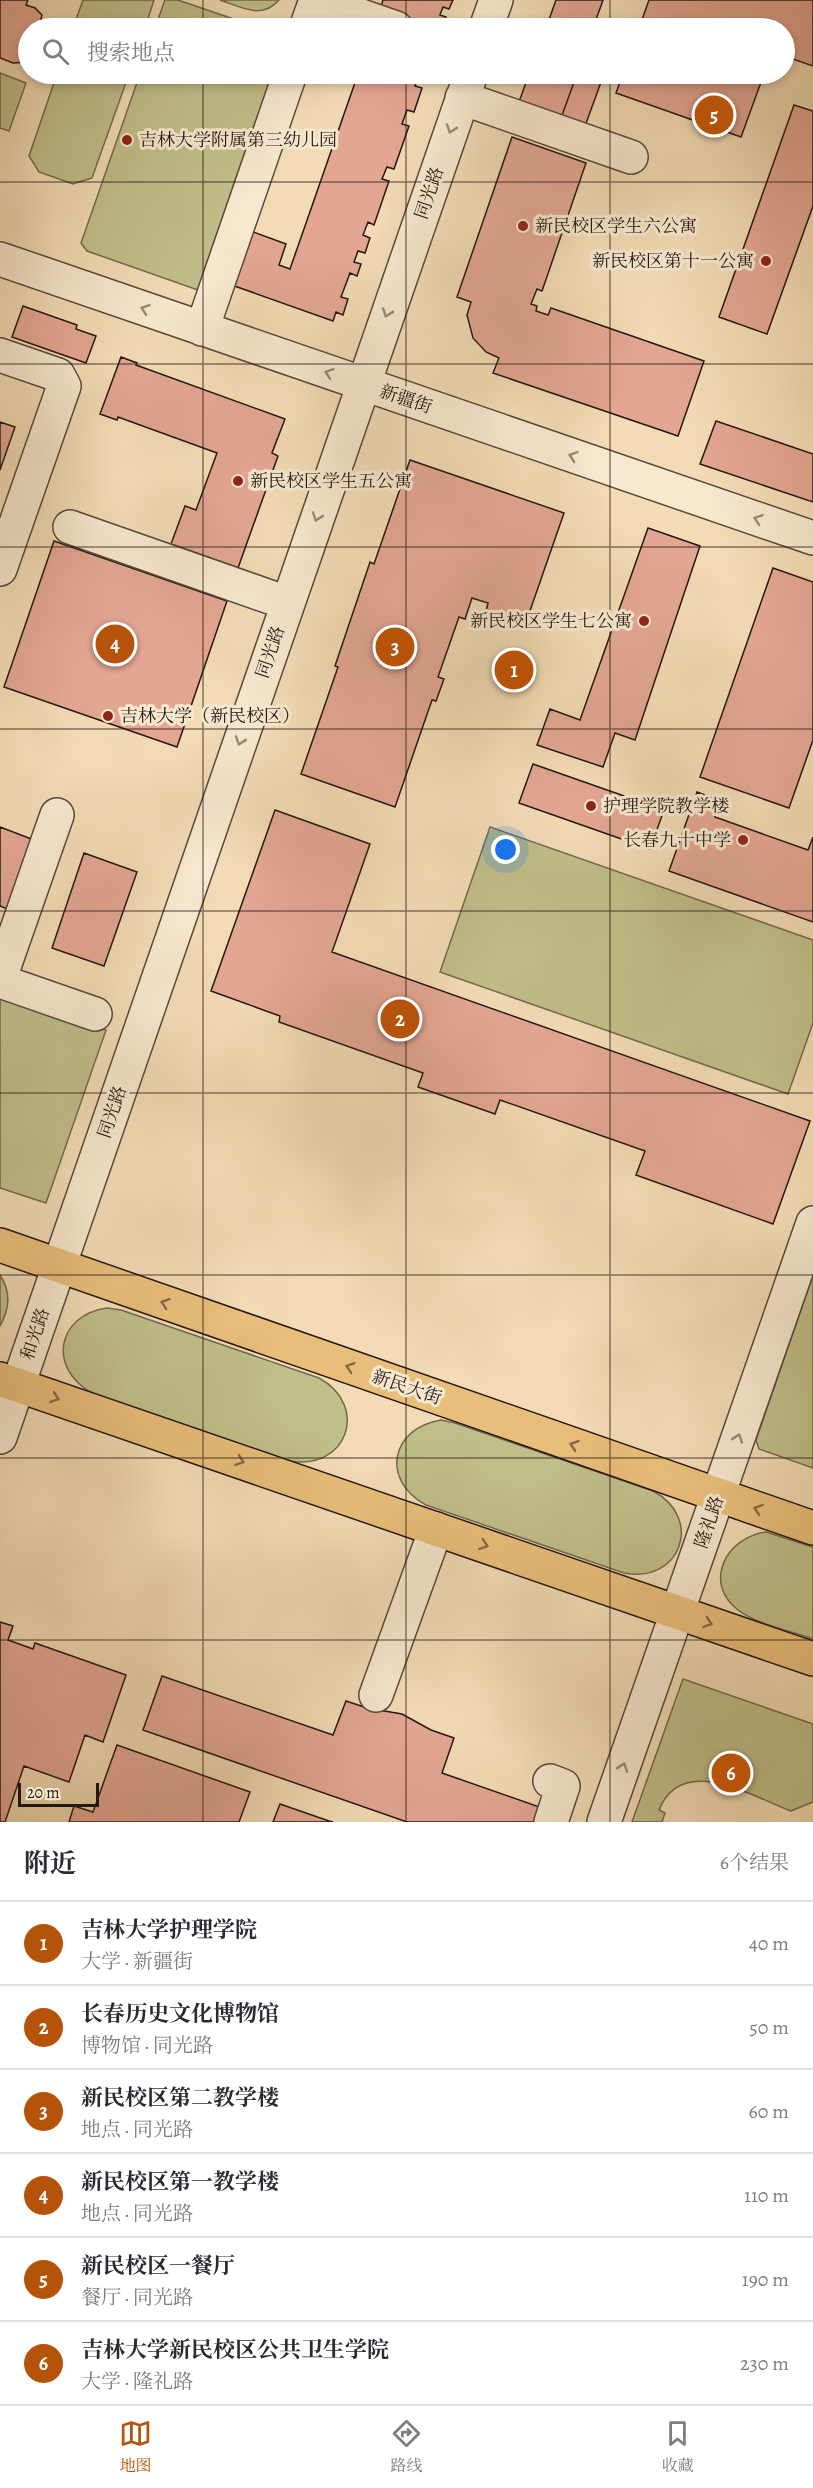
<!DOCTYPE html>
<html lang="zh">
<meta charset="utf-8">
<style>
body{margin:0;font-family:Alegreya,"Noto Serif SC",serif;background:#f2f2f3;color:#2b2b33}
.scale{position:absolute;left:18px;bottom:15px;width:81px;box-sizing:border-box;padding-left:6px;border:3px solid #251712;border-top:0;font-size:16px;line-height:21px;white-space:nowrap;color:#251712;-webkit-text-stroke:4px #f7e8cf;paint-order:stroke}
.you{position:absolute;left:506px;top:850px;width:21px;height:21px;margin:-15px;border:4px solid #fff;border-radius:50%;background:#1a73e8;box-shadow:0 0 0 9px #1a73e833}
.badge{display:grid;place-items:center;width:39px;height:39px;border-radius:50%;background:#b45309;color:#fff;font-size:20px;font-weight:700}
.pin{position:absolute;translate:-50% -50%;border:3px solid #fff;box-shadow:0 2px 6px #0006}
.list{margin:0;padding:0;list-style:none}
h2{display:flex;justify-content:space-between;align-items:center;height:78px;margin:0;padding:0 24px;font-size:26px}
h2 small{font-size:20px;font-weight:400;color:#7c7c81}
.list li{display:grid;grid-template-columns:39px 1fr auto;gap:18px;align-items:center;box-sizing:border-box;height:84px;padding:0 24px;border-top:2px solid #e1e1e2}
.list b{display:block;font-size:22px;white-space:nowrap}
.list p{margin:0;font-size:20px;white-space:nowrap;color:#7c7c81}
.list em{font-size:20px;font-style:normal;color:#7c7c81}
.icon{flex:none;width:33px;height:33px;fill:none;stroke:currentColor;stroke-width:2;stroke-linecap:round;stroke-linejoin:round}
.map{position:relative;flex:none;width:813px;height:1822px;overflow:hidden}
.search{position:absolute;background:#fff;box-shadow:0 3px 9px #0003;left:18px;right:18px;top:18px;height:66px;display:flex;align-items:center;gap:15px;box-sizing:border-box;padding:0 21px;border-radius:33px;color:#7c7c81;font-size:22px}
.sheet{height:582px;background:#fff}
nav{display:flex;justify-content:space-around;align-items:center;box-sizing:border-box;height:84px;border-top:2px solid #e1e1e2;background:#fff;font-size:16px;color:#7c7c81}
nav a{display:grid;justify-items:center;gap:3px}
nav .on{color:#b45309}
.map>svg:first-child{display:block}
.green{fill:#c0be89;stroke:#726a4e;stroke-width:1.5}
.building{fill:#e3a693;stroke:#251712;stroke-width:1.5}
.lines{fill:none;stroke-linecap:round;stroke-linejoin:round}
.minor-casing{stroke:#58483b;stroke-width:36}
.major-casing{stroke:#251712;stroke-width:36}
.minor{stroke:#f7e8cf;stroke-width:33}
.major{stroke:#e9be7a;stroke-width:33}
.oneway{stroke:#988a7a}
.oneway2{stroke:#876a46}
.grid{fill:none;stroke:#251712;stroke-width:1.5;stroke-opacity:0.55}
.poi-dot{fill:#8f2418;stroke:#f7e8cf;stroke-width:2}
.labels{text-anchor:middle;stroke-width:6;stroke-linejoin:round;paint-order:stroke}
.poi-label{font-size:18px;fill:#251712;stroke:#f7e8cf;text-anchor:start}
.street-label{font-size:18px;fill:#251712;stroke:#f7e8cf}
</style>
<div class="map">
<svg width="813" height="1822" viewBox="0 0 813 1822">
<rect width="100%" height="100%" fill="#f2dbb5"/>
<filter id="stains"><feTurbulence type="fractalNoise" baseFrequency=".00333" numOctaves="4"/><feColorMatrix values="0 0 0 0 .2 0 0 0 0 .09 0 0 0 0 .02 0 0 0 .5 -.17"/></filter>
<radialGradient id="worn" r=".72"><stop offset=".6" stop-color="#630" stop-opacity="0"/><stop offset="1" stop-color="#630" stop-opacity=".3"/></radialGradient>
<path class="green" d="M83 0H154L145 28H73Z
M165 0H178L260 28H155Z
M220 0H279C262 20 241 7 220 0Z
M0 73 26 83 9 131 0 128Z
M57 74H129L92 178 73 184 39 172 29 156Z
M140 74H274L198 290 87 251 81 243Z
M490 827 813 940V1023L788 1094 440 972Z
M0 993 106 1030 46 1203 0 1188Z
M0 1275C11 1292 10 1308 0 1326Z
M813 1275V1468L759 1449 756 1440Z
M107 1308 121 1310 319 1378C370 1406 347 1471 290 1461L92 1393C47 1368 57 1315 107 1308Z
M441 1420 455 1423 653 1491C704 1518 681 1584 624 1573L426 1505C380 1480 391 1428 441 1420Z
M766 1532 813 1547V1639C792 1631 756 1624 738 1610 703 1583 725 1538 766 1532Z
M683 1679 813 1724V1802L791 1811C751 1796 682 1753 659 1810L665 1813 662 1822H632Z"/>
<path class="building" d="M0 0H28L26 5 35 8 42 15 39 28H28V62L13 63 0 58Z
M383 0H453L449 9 443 7 440 15 446 17 443 26 436 24 435 28H374Z
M556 0H603L593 28H546Z
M649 0H813V66L784 56V28H639Z
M358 74H427L426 77 419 75 415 86 422 88 414 112 407 110 402 124 409 126 394 169 387 167 382 179 389 181 374 225 368 222 363 235 370 238 365 253 358 251 354 262 361 264 357 276 350 273 341 297 348 299 343 315 336 312 333 321 226 283 245 229 286 244 279 265 290 269Z
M529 74H577L561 118 519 102Z
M577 74H604L585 126 561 118Z
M623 74H764L741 137 616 93Z
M794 105 813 111V206L767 334 719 317Z
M512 137 586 163 542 291 537 289 531 304 537 306 536 311 548 315 551 308 704 361 678 436 493 373 499 358 486 352 473 338 467 315 471 302 457 297Z
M23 306 77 325 76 329 96 336 86 363 12 337Z
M121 357 137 363 136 365 285 419 272 453 278 456 238 568 171 544 185 506 196 510 217 453 118 417 117 420 100 414Z
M716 421 813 454V502L700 464Z
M0 422 15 427 0 470Z
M410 460 564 513 524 628 485 615 488 603 472 598 465 619 459 617 438 677 444 679 436 701 432 700 395 807 301 774 338 667 335 666 370 562 374 564Z
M648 528 700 546 635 740 615 733 603 767 537 745 550 709 580 720Z
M54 541 227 601 177 747 4 687Z
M773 568 813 582V740L789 808 700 777Z
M533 764 664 810 650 849 519 803Z
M697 792 721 801 715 817 808 850 813 837V922L669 871Z
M275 810 370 844 332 952 810 1121 773 1224 636 1175 645 1151 500 1100 495 1114 418 1087 423 1073 279 1022 280 1016 211 991Z
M0 827 34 840 10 910 0 906Z
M84 853 137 872 104 966 52 948Z
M0 1622 13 1626 8 1640 33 1649 35 1643 126 1675 103 1742 85 1735 69 1782 24 1766 5 1822H0Z
M162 1676 333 1735 346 1701 367 1708 402 1714 431 1730 454 1738 442 1773 545 1809 540 1822H407L143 1730Z
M117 1745 250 1792 239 1822H69L74 1806 93 1812Z
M280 1804 329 1821 333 1822H273Z"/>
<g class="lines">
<defs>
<path id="minor" d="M315 0 396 28
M306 28 316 0
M486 28 496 0
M462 98 631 157
M0 259 813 538
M202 329 290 74
M0 355 58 375 64 386 0 569
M70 527 287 603
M0 978 57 815
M0 981 95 1014
M0 1437 471 74
M376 1695 436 1529
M550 1781 563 1786 551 1822
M604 1822 813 1223"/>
<path id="major" d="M0 1245 813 1528
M0 1379 813 1659"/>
</defs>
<use href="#minor" class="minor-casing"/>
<use href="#major" class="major-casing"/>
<use href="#minor" class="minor"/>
<use href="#major" class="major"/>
</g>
<defs><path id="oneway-chevron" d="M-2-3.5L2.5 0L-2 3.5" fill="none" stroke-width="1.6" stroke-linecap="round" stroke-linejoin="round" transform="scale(1.5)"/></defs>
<g class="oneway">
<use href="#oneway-chevron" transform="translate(451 129) rotate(109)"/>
<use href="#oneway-chevron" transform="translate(145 309) rotate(-161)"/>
<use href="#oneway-chevron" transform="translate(387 313) rotate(109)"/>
<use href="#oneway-chevron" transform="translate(329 373) rotate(-161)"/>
<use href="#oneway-chevron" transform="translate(573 456) rotate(-161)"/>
<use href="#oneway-chevron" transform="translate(317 517) rotate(109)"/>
<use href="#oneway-chevron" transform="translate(758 519) rotate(-161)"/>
<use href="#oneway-chevron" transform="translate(240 741) rotate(109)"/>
<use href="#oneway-chevron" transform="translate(738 1438) rotate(-71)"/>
<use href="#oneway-chevron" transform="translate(623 1767) rotate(-71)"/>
</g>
<g class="oneway2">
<use href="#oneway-chevron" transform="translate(165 1303) rotate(-161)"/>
<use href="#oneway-chevron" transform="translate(350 1367) rotate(-161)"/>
<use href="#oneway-chevron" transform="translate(55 1398) rotate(19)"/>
<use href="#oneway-chevron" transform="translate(574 1445) rotate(-161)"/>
<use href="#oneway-chevron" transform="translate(240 1461) rotate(19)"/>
<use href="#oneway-chevron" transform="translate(758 1509) rotate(-161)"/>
<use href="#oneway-chevron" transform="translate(484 1545) rotate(19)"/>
<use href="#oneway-chevron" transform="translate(708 1623) rotate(19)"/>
</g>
<path class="grid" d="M203 0V28M406 0V28M610 0V28M203 74V1822M406 74V1822M610 74V1822M0 182H813M0 364H813M0 547H813M0 729H813M0 911H813M0 1093H813M0 1275H813M0 1458H813M0 1640H813"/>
<g class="poi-dot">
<circle cx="127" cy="140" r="6"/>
<circle cx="523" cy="226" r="6"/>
<circle cx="766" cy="261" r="6"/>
<circle cx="238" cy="481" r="6"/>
<circle cx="644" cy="621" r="6"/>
<circle cx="108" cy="716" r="6"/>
<circle cx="591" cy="806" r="6"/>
<circle cx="743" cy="840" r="6"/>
</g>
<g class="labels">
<g class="poi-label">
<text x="139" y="146">吉林大学附属第三幼儿园</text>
<text x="535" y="232">新民校区学生六公寓</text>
<text x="754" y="267" text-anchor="end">新民校区第十一公寓</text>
<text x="250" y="487">新民校区学生五公寓</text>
<text x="632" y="627" text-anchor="end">新民校区学生七公寓</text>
<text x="120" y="722">吉林大学（新民校区）</text>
<text x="603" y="812">护理学院教学楼</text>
<text x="731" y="846" text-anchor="end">长春九十中学</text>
</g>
<g class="street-label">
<text transform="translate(429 193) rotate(-71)" y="6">同光路</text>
<text transform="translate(406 399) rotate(19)" y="6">新疆街</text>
<text transform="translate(270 652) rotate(-71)" y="6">同光路</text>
<text transform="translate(112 1112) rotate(-71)" y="6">同光路</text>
<text transform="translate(35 1334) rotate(-71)" y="6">和光路</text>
<text transform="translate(407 1387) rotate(19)" y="6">新民大街</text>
<text transform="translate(709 1522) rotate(-71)" y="6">隆礼路</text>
</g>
</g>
<rect width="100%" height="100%" filter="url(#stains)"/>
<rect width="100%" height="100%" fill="url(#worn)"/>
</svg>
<div class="scale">20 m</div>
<div class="you"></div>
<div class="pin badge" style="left:514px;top:670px">1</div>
<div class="pin badge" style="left:400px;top:1019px">2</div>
<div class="pin badge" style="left:395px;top:647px">3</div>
<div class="pin badge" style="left:115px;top:644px">4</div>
<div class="pin badge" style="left:714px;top:115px">5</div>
<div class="pin badge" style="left:731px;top:1773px">6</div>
<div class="search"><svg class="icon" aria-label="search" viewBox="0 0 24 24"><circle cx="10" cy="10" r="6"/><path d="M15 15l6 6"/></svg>搜索地点</div>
</div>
<section class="sheet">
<h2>附近<small>6个结果</small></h2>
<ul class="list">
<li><span class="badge">1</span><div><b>吉林大学护理学院</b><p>大学 · 新疆街</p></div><em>40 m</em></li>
<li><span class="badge">2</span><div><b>长春历史文化博物馆</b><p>博物馆 · 同光路</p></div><em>50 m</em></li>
<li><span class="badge">3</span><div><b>新民校区第二教学楼</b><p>地点 · 同光路</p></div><em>60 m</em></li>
<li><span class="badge">4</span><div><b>新民校区第一教学楼</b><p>地点 · 同光路</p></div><em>110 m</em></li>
<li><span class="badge">5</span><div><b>新民校区一餐厅</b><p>餐厅 · 同光路</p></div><em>190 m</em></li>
<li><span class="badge">6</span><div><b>吉林大学新民校区公共卫生学院</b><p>大学 · 隆礼路</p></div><em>230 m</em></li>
</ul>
</section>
<nav>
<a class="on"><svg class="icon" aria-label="map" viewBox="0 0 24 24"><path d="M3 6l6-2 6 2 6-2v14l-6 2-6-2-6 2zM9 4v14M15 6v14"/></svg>地图</a>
<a><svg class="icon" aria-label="directions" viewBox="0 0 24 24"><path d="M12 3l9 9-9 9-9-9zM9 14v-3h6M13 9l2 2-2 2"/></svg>路线</a>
<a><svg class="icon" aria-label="saved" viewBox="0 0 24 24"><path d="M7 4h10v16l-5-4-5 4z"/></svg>收藏</a>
</nav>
